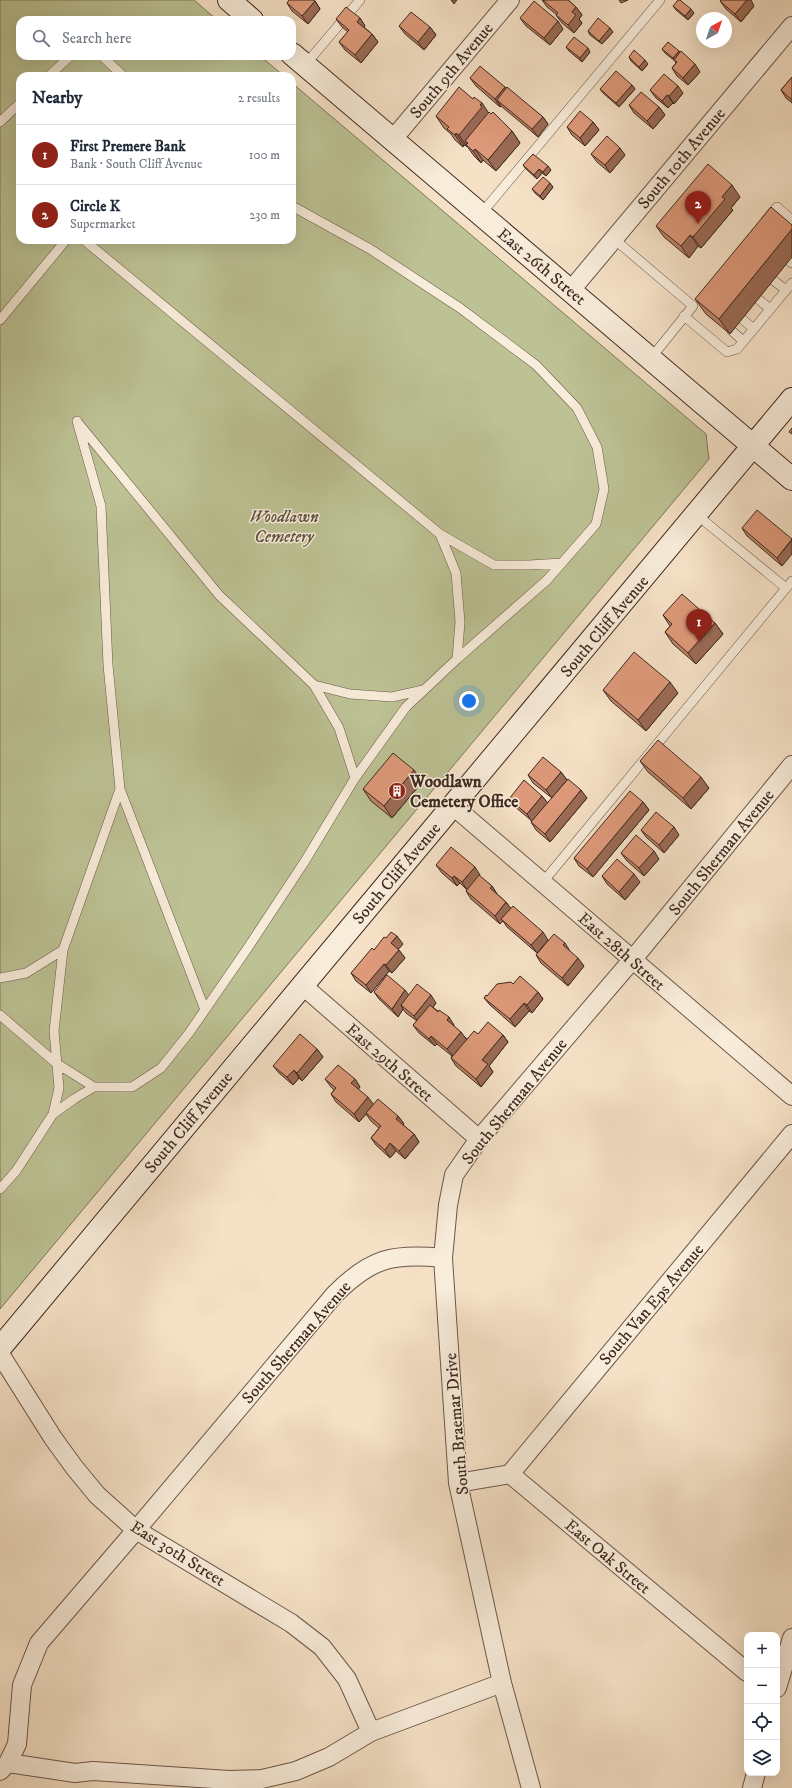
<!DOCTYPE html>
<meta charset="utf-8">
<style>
body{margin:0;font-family:"IM FELL DW Pica",serif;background:#f2f2f3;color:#1f2937}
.controls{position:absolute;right:12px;bottom:12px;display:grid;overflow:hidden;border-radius:8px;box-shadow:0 4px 16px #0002}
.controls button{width:36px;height:36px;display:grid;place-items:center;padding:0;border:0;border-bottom:1px solid #e0e1e3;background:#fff;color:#1f2937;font:20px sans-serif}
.compass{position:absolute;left:696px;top:12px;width:36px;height:36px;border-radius:50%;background:#fff;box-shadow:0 4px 16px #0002;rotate:40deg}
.you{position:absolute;left:469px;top:701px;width:14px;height:14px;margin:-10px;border:3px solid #fff;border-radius:50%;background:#1a73e8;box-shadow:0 0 0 6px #1a73e833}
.badge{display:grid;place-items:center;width:26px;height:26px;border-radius:50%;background:#8f2418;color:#fff;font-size:13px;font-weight:700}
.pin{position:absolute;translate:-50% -33px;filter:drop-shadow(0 1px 2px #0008)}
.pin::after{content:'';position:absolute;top:21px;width:14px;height:12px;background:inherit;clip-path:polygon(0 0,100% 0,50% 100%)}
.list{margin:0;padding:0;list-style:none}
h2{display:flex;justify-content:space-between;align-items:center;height:52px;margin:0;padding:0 16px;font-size:17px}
h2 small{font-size:13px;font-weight:400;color:#747a83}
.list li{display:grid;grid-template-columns:26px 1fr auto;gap:12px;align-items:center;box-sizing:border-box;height:60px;padding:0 16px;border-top:1px solid #e0e1e3}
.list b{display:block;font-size:15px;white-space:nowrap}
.list p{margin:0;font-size:13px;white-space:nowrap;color:#747a83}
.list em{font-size:13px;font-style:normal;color:#747a83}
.icon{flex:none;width:22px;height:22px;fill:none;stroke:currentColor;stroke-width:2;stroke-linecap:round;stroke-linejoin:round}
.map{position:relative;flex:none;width:792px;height:1788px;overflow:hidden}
.search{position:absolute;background:#fff;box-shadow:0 4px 16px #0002;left:16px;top:16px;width:280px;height:44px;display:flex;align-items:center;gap:10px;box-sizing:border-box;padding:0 14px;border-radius:12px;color:#747a83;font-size:15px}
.panel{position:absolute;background:#fff;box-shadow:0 4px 16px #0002;left:16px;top:72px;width:280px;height:172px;border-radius:12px}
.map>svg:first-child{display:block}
.green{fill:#bcc294;stroke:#7e765a}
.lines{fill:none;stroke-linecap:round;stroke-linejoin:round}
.lane-casing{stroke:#6c574a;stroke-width:10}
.street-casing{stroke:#6c574a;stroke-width:20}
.secondary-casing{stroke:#3f2921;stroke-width:24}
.lane{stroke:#f8ecda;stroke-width:9}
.street{stroke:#f8ecda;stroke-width:18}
.secondary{stroke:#f8ecda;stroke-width:22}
.wall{fill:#be8468;stroke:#3f2921}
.shaded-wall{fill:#9b6b55;stroke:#3f2921}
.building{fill:#dd9979;stroke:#3f2921}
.labels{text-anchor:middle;stroke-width:3;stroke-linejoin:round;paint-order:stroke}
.street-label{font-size:17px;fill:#3f2921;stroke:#f8ecda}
.park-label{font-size:17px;font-style:italic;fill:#5e4f3e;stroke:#f8ecda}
.poi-label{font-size:17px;font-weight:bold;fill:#3f2921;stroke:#f8ecda;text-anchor:start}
</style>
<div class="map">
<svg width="792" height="1788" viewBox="0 0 792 1788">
<rect width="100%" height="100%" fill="#f5e1c6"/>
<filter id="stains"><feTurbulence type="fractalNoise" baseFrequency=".005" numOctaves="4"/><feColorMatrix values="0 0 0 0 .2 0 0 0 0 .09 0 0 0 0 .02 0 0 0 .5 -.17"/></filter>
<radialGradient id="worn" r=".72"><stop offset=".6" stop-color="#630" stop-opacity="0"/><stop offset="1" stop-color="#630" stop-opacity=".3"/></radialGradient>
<path class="green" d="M0 0H194L217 20H20V56H260L284 76H20V240H292V83L706 434 709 459 0 1309Z"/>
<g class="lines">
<defs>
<path id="lane" d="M102 56 123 76
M305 65 360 0
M49 76 70 56
M0 122 20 103
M481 214 660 0
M766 220 777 207 792 220
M614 239 693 306 651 358
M84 240 440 534 456 573 460 622 457 659
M789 261 792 263
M773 280 786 290
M758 299 770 309
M684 316 727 352 737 349 792 283
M742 319 754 329
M0 320 66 240
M732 331 743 341
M77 421 101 506 108 665 120 789 205 1010
M79 424 219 595 314 685 339 728 355 778
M697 515 786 588
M440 534 494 565H529L562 563
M314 685 350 694 392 697 423 690
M543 882 792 581
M0 978 26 973 63 950
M0 1015 56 1063 94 1087
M53 1114 59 1088 54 1031 63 950 120 789
M0 1189 16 1171 53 1114 74 1099 94 1087H132L161 1068 189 1033 247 949 305 861 355 778 406 707 457 659 547 580 596 524 604 489 597 447 577 408 536 365 460 308 370 249 292 206"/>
<path id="street" d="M393 139 510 0
M571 290 792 26
M452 805 792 1096
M302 985 479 1139
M0 1354 53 1438 74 1467 97 1495 136 1530 291 1623 322 1647 347 1679 371 1732
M510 1474 792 1134
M458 1483 510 1474 747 1672
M777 1688 792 1638
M8 1763 75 1773 93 1771 229 1780 262 1779 296 1771 329 1757 371 1732 502 1683
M0 1771 8 1763 17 1744 22 1685 39 1643 136 1530 335 1294C371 1258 393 1253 443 1258
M531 1788 502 1683 458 1483 443 1258 448 1205 454 1175 479 1139 633 959 792 765
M752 1788 756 1773"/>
<path id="secondary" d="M229 0 252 20
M292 54 792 479
M0 1348C263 1031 529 716 792 399"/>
</defs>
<use href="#lane" class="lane-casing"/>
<use href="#street" class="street-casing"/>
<use href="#secondary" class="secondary-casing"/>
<use href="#lane" class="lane"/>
<use href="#street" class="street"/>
<use href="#secondary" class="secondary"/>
</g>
<path class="wall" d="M542 0H568L576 7 582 15 579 19 582 23 574 33 562 23 556 15H557L547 7Z
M619 0H628L621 3Z
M315 1 320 9 308 24 292 11 287 3Z
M720 1 754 6 741 22 726 9Z
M673 6 694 13 688 20 676 10Z
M360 18 365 26 364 27 372 34 378 42 361 63 345 50 339 42 348 32 342 27 336 19Z
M520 18 563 29 550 45 526 26Z
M399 26 430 27 436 35 424 50 405 34Z
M588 31 613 32 602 44 590 35Z
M566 47 590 52 582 62 569 51Z
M662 49 679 51 700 72 688 85 677 76 672 68 676 63 675 61 665 53Z
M629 57 648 64 642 71 631 61Z
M792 77V103L786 98 781 90Z
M470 78 506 88 543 117 548 124 538 137 501 106 500 107 476 86Z
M632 85 635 89 619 107 603 93 600 89Z
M650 90 683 93 674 104 673 103 668 108 656 98Z
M473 99 482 103 488 113 512 131 520 143 496 171 483 160 481 163 474 156 467 146 464 145 463 147 455 140 451 134 444 128 436 116Z
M629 105 659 107 665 115 653 129 634 113Z
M593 122 599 130 585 146 572 135 567 127Z
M591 154 625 155 610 173 597 162Z
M523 165 551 170 546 176 542 173 537 179 526 169Z
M553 187 543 200 535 193 532 189Z
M740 197 731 208 733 210 701 248 698 246 689 258 664 237 656 226Z
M792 225 730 334 706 314 695 299Z
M742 528 792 539 782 566 747 536Z
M663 615 715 623 723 634 696 664 673 644 665 632 670 626Z
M603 690 678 693 646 731 611 701Z
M640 761 709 788 691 809 648 772Z
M561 772 567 780 587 798 550 842 536 830 531 822 532 821 514 806 509 799 542 796 547 803 552 798 533 783 528 775Z
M422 782 392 818 371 801 363 789Z
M643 802 649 810 593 877 579 866 574 858Z
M641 830 679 835 664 853 646 837Z
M621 853 659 859 644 876 627 861Z
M436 865 480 875 479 876 492 886 497 894 506 902 511 909 537 953 507 927 503 921 500 924 471 899 466 891 467 890 460 883 457 886 442 873Z
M602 876 640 882 625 900 607 884Z
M386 938 403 944 398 949 405 958 392 973 389 971 371 993 356 981 351 973Z
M570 951 584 966 568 986 541 963 536 955Z
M513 984 538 992 543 999 532 1013 529 1011 515 1027 490 1005 484 998Z
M374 992 409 995 436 1003 433 1007 454 1025V1026L467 1039 478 1034 503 1035 508 1042 489 1066 493 1072 481 1087 456 1066 451 1058 452 1056 437 1044 435 1046 419 1033 413 1025 417 1021 406 1013 403 1009 398 1017 379 999Z
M317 1049 323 1057 302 1081 299 1078 293 1085 279 1073 273 1066Z
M325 1079H355L360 1087 358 1089 373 1105 398 1116 404 1124 403 1125 414 1134 419 1142 405 1159 396 1151 390 1158 376 1145 371 1138 379 1128 371 1121 366 1114 359 1122 336 1102 331 1094 334 1090 331 1087Z"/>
<path class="shaded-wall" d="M451 0H457L454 4Z
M747 0H751L754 6 741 22 735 14Z
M315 1 320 9 308 24 302 16Z
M576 7 582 15 579 19 582 23 574 33 568 25 572 12Z
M691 9 694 13 688 20 685 16Z
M360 18 365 26 362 29 357 22Z
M558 21 563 29 550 45 544 38Z
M430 27 436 35 424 50 418 42Z
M610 28 613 32 602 44 599 41Z
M372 34 378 42 361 63 355 55Z
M588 48 590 52 582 62 580 58Z
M679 51 682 55 676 62 673 58Z
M645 60 648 64 642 71 639 67Z
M695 64 700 72 688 85 683 78Z
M632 85 635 89 619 107 616 103Z
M678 86 683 93 674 104 669 96Z
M505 87 510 95 497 100 501 106 500 107 495 99Z
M667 95 673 103 668 108 662 101Z
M482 103 490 115 465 141 468 145H466L467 147 459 135Z
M659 107 665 115 653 129 647 121Z
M543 117 548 124 538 137 532 129Z
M593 122 599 130 585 146 580 138Z
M512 131 520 143 496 171 488 160Z
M456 133 464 145 463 147 455 135Z
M620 148 625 155 610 173 605 165Z
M475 149 483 160 481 163 473 151Z
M548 166 551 170 546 176 543 172Z
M539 169 542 173 537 179 534 175Z
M550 183 553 187 543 200 540 196Z
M732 185 740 197 731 208 733 210 701 248 693 237 722 197Z
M792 229V257L730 334 719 319Z
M690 235 698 246 689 258 681 246Z
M792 540V554L782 566 777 558Z
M715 623 723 634 696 664 688 653Z
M670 682 678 693 646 731 638 720Z
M414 770 422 782 392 818 384 806Z
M561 772 567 780 552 798 546 790Z
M701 777 709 788 691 809 683 798Z
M581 790 587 798 550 842 545 834Z
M542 796 548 803 532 822 527 814Z
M643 802 649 810 593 877 587 869Z
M674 827 679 835 664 853 659 845Z
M654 851 659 859 644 876 639 868Z
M475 867 480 875 467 890 462 882Z
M634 874 640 882 625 900 619 892Z
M454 876 460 883 457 886 452 878Z
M492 886 497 894 495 896 490 888Z
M506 902 512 910 501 919 503 921 500 924 495 916Z
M543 932 548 940 537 953 531 945Z
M397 936 403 944 397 951 391 943Z
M565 943 570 951 568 953 563 945Z
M399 950 405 958 392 973 386 965Z
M578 958 584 966 568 986 562 978Z
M384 964 389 971 371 993 366 985Z
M405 990 411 998 401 1005 403 1009 398 1017 392 1009Z
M538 992 543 999 532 1013 527 1005Z
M431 995 436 1003 420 1024 414 1016Z
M524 1003 529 1011 515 1027 510 1019Z
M449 1017 454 1025 452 1028 447 1020Z
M461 1032 467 1040 453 1056 447 1049Z
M503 1035 508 1042 489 1066 493 1072 481 1087 476 1079 482 1060Z
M431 1036 437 1044 435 1046 429 1039Z
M317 1049 323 1057 302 1081 297 1073Z
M294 1070 299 1078 293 1085 287 1077Z
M355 1079 360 1087 357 1091 351 1083Z
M368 1097 374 1105 359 1122 354 1114Z
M398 1116 404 1124 401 1127 396 1119Z
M414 1134 419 1142 405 1159 399 1151Z
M390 1143 396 1151 390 1158 385 1150Z"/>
<path class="building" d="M289 0H313L315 1 302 16 287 3Z
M543 0H568L576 7 572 12 576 15 568 25 556 15 558 13Z
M678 0H680L691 9 685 16 673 6Z
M721 0H747L735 14 720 1Z
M534 1 558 21 544 38 520 18Z
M346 7 360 18 357 22 372 34 355 55 339 42 349 30 336 19Z
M411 12 430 27 418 42 399 26Z
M598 18 610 28 599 41 588 31Z
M574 37 588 48 580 58 566 47Z
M668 42 679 51 673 58 662 49Z
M634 50 645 60 639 67 629 57Z
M681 51 695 64 683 78 672 68 677 62 674 60Z
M480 66 505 87 495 99 470 78Z
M616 71 632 85 616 103 600 89Z
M664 74 678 86 669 96 667 95 662 101 650 90Z
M792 77V100L781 90Z
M459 87 473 99 474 97 482 103 480 105 482 107 459 135 456 133 455 135 447 129 449 127 436 116Z
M507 87 543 117 532 129 497 100Z
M641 92 659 107 647 121 629 105Z
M580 111 593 122 580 138 567 127Z
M489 112 491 114 493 112 512 131 488 160 475 149 473 151 466 145 468 143 465 141Z
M20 135V140L18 138Z
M607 136 620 148 605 165 591 154Z
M533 154 548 166 543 172 539 169 534 175 523 165Z
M708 164 732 185 722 197 725 199 693 237 690 235 681 246 656 226Z
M543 177 550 183 540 196 532 189Z
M771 207 792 225V229L719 319 695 299Z
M792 428V434L789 432Z
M757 510 792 539 777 558 742 528Z
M682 594 715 623 688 653 665 632 672 624 663 615Z
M634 652 670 682 638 720 603 690Z
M658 740 701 777 683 798 640 761Z
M393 753 414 770 384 806 363 789Z
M543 757 561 772 546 790 528 775Z
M568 779 581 790 545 834 531 822Z
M524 780 542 796 527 814 509 799Z
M630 791 643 802 587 869 574 858Z
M656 812 674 827 659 845 641 830Z
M636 835 654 851 639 868 621 853Z
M451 847 475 867 462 882 454 876 452 878 436 865Z
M617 859 634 874 619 892 602 876Z
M479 875 492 886 490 888 506 902 495 916 466 891Z
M513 906 543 932 531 945 501 919Z
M391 932 397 936 391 943 399 950 386 965 384 964 366 985 351 973 372 948 374 950 384 937 386 938Z
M554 934 565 943 563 945 578 958 562 978 536 955Z
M387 975 405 990 392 1009 374 992Z
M520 976 538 992 527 1005 524 1003 510 1019 484 998 486 995 487 996 497 984 511 982 513 984Z
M417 984 431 995 414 1016 401 1005Z
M430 1005 438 1012 439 1010 449 1017 447 1020 461 1032 447 1049 431 1036 429 1039 413 1025Z
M488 1022 503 1035 482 1060 488 1064 476 1079 451 1058 474 1031 478 1034Z
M300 1034 317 1049 297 1073 294 1070 287 1077 273 1066Z
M338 1065 355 1079 351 1083 368 1097 354 1114 331 1094 336 1088 325 1079Z
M378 1099 398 1116 396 1119 414 1134 399 1151 390 1143 385 1150 371 1138 381 1126 366 1113Z"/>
<defs>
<symbol id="building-disc" viewBox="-11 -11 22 22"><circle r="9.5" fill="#8f2418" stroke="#f8ecda"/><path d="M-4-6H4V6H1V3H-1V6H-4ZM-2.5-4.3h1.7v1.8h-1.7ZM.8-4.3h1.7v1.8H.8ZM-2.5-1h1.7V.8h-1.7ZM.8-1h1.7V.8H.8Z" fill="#fff"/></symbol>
</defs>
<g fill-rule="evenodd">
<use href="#building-disc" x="387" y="781" width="20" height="20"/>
</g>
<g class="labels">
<g class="street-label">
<text transform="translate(451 70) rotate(-50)" y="6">South 9th Avenue</text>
<text transform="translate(681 158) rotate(-50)" y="6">South 10th Avenue</text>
<text transform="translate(542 266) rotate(40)" y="6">East 26th Street</text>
<text transform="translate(604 626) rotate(-50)" y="6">South Cliff Avenue</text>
<text transform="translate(721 852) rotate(-51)" y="6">South Sherman Avenue</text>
<text transform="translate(396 873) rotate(-50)" y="6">South Cliff Avenue</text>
<text transform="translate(622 951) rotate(41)" y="6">East 28th Street</text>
<text transform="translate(390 1062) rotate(41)" y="6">East 29th Street</text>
<text transform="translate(514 1101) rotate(-51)" y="6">South Sherman Avenue</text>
<text transform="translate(188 1122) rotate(-50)" y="6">South Cliff Avenue</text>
<text transform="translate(651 1304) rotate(-50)" y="6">South Van Eps Avenue</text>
<text transform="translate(296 1342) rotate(-49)" y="6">South Sherman Avenue</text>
<text transform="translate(456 1424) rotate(-95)" y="6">South Braemar Drive</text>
<text transform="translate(178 1553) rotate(32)" y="6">East 30th Street</text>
<text transform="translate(608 1556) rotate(40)" y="6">East Oak Street</text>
</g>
<g class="park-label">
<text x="284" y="522">Woodlawn<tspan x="284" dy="20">Cemetery</tspan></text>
</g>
<g class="poi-label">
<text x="410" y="787">Woodlawn<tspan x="410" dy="20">Cemetery Office</tspan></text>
</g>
</g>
<rect width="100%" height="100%" filter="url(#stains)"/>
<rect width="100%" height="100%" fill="url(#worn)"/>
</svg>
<div class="controls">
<button>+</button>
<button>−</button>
<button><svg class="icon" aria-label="locate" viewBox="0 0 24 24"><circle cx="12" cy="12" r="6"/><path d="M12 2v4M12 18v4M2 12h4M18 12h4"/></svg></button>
<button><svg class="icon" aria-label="layers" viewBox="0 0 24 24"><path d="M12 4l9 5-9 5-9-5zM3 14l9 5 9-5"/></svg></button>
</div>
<svg class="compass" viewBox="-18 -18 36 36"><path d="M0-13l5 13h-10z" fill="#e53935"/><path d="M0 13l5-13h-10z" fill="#747a83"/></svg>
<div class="you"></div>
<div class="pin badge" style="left:699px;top:642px">1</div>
<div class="pin badge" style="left:698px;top:224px">2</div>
<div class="search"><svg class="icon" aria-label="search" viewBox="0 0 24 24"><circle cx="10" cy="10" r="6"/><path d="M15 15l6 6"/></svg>Search here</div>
<section class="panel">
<h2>Nearby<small>2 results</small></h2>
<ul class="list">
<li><span class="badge">1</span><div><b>First Premere Bank</b><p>Bank · South Cliff Avenue</p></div><em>100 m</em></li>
<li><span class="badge">2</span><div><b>Circle K</b><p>Supermarket</p></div><em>230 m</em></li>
</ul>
</section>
</div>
